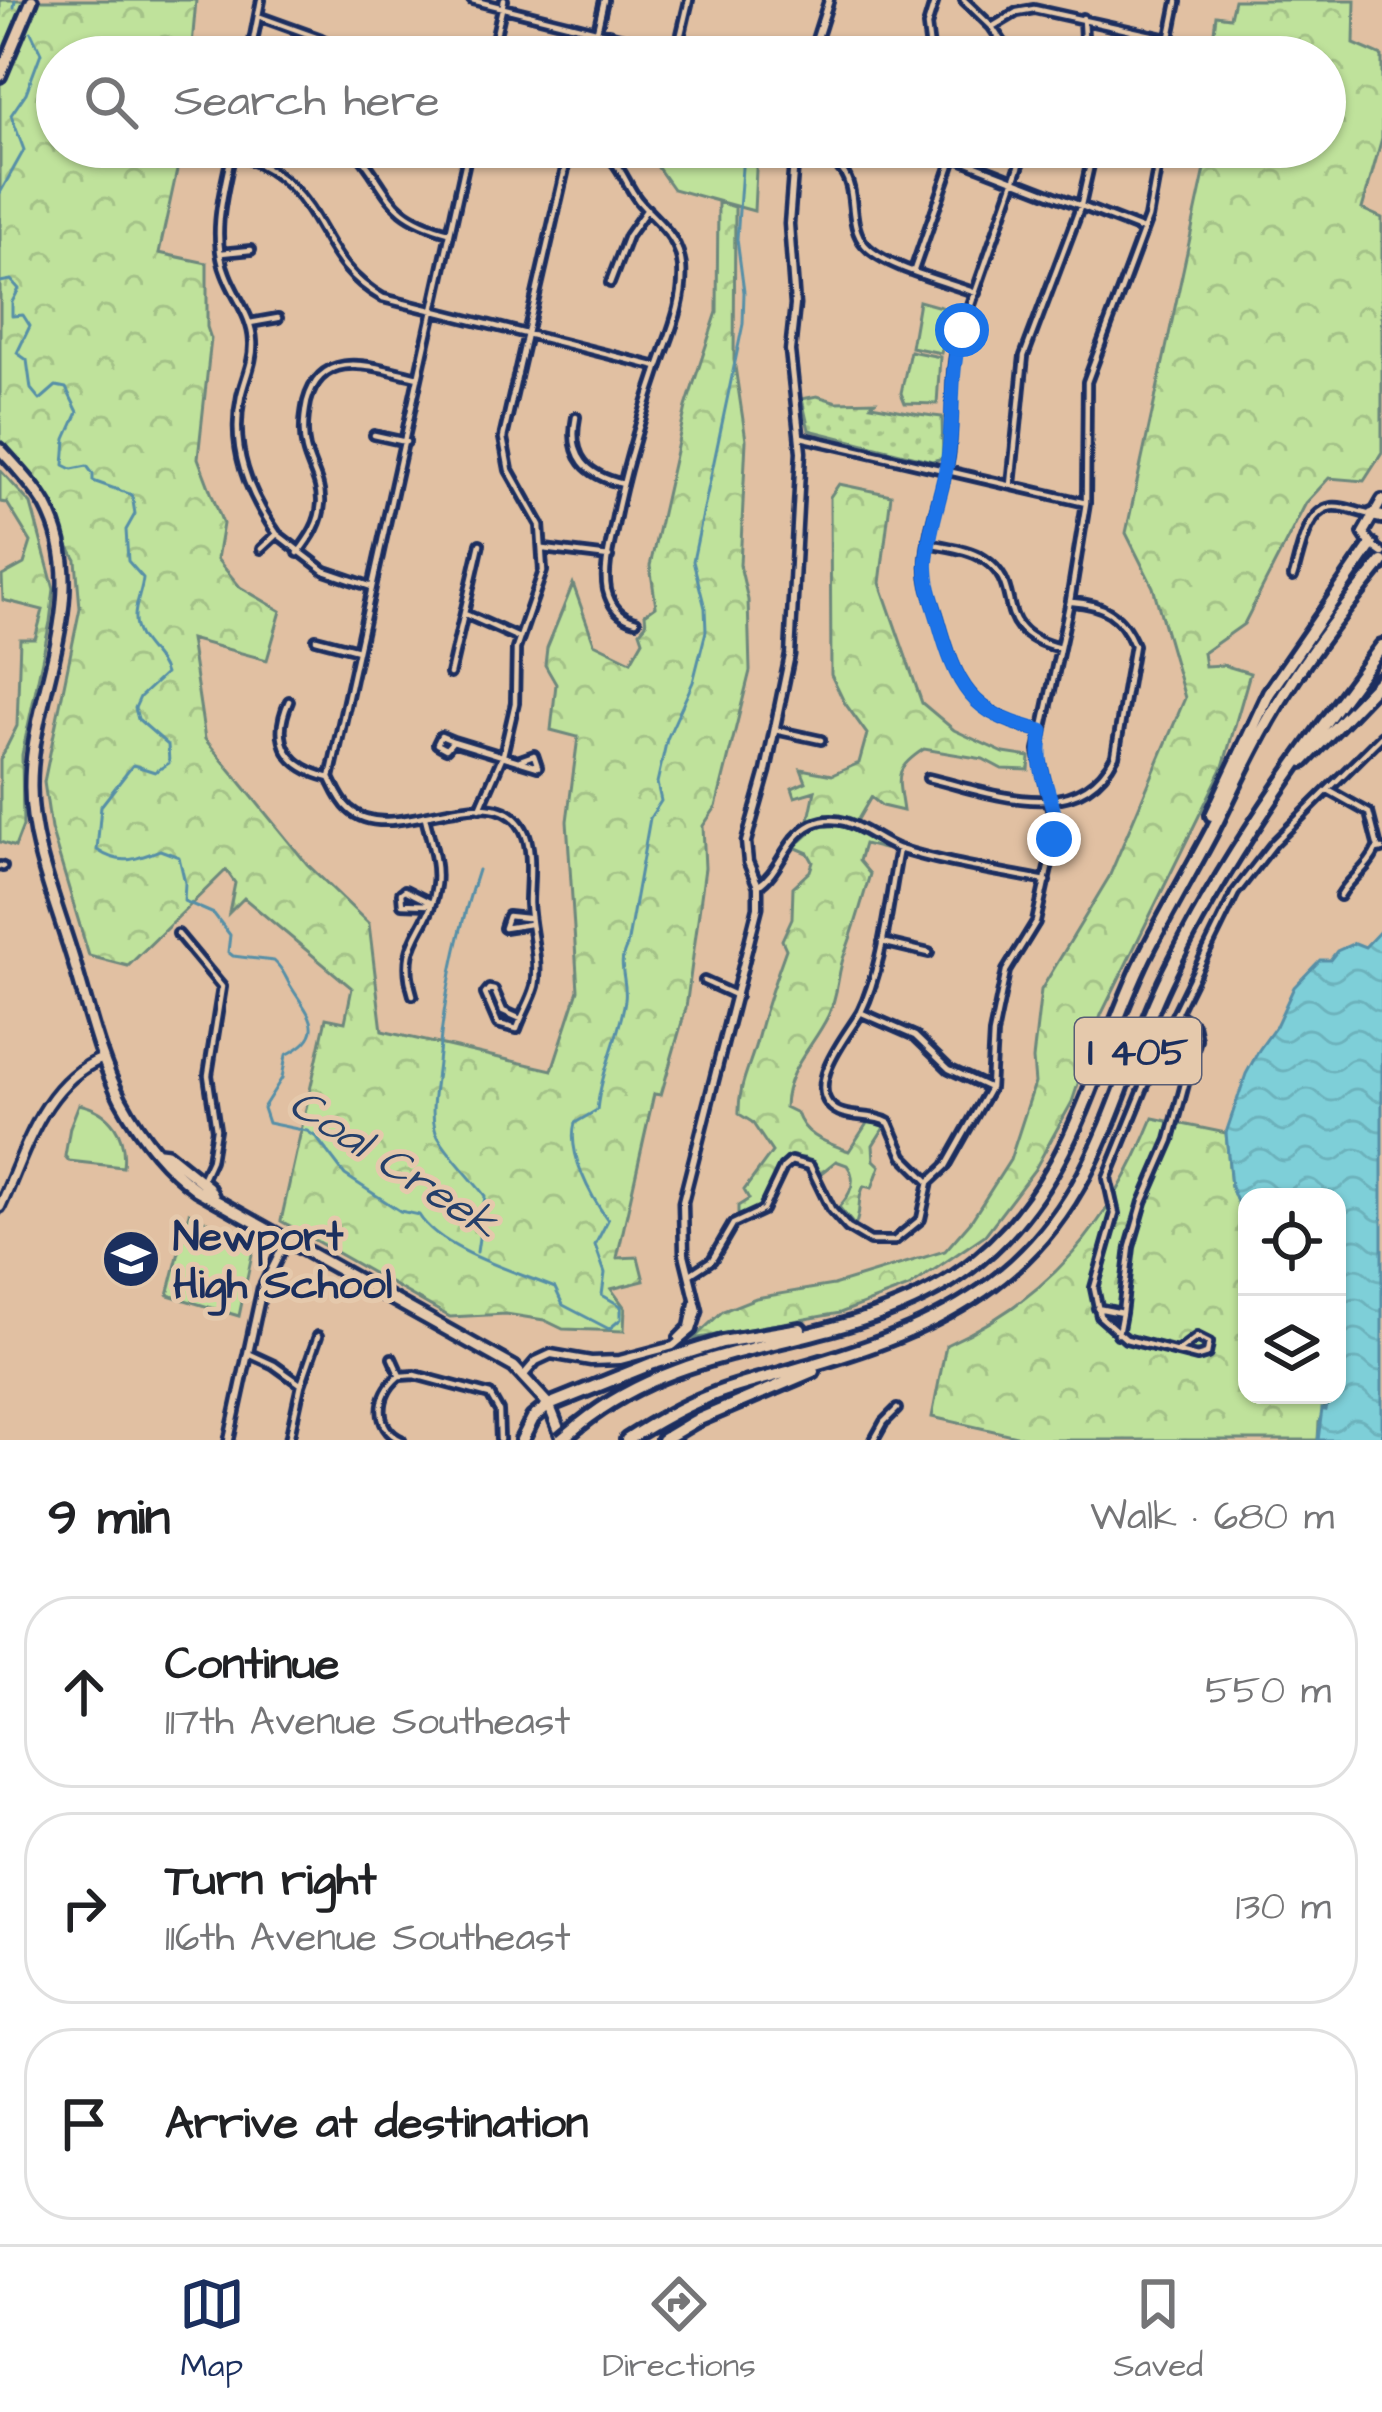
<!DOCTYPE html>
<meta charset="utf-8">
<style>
body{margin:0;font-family:"Architects Daughter",sans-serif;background:#f6f6f6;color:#202124}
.controls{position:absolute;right:36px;bottom:36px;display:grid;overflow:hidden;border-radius:24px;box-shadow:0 3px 9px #0004}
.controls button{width:108px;height:108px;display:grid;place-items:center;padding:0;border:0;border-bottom:3px solid #e0e0e0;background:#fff;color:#202124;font:60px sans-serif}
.stop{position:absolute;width:36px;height:36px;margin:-27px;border:9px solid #1a73e8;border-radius:50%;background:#fff}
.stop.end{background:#1a73e8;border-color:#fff;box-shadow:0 3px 12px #0008}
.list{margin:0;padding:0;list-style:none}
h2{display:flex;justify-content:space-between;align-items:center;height:156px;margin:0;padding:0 48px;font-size:51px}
h2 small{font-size:39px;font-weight:400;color:#757577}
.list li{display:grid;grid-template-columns:78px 1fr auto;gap:36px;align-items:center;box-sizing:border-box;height:192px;margin:0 24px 24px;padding:0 24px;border:3px solid #e0e0e0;border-radius:48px}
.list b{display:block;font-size:45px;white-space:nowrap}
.list p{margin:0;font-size:39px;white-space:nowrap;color:#757577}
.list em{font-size:39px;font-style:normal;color:#757577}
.icon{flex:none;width:66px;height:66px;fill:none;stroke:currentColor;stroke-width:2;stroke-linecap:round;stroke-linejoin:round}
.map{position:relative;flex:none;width:1382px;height:1440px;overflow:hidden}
.search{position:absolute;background:#fff;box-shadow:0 3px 9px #0004;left:36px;right:36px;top:36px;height:132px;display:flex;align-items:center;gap:30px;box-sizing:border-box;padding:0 42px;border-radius:66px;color:#757577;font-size:45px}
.sheet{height:804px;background:#fff}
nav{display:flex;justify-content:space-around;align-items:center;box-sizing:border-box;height:168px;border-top:3px solid #e0e0e0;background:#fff;font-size:33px;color:#757577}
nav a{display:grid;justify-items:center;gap:6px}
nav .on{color:#1b2f5e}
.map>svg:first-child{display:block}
.grass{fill:url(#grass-dots);stroke:#6d887c;stroke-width:3}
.forest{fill:url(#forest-crowns);stroke:#6d887c;stroke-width:3}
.pitch{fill:#bfe29b;stroke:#6d887c;stroke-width:3}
.water{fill:url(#water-waves);stroke:#568fa7;stroke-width:3}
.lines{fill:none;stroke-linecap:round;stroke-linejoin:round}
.stream{stroke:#568fa7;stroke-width:3}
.minor-casing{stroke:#1b2f5e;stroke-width:14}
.tertiary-casing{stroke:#1b2f5e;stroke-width:15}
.secondary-casing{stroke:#1b2f5e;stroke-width:16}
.primary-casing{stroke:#1b2f5e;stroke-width:18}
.motorway-casing{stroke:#1b2f5e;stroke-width:20}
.minor{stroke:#e5c9ac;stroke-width:4.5}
.tertiary{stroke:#e5c9ac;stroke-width:6}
.secondary{stroke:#e5c9ac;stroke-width:8}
.primary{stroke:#e5c9ac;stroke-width:9}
.motorway{stroke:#e5c9ac;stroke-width:10}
.motorway-bridge-casing{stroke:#1b2f5e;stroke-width:20;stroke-linecap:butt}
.motorway-bridge{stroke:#e5c9ac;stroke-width:10}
.route{stroke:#1a73e8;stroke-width:15}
.labels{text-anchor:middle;stroke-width:10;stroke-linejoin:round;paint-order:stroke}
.shield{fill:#e5c9ac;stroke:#585d75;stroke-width:3}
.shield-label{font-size:39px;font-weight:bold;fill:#1b2f5e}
.poi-label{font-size:42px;font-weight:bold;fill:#1b2f5e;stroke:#e5c9ac;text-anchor:start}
.water-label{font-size:45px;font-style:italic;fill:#253f6a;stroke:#e5c9ac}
</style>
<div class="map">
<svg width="1382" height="1440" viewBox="0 0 1382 1440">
<defs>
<pattern id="grass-dots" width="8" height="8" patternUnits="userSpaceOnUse" patternTransform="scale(3)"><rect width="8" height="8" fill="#bfe29b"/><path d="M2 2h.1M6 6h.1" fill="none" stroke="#a4c288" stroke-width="1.8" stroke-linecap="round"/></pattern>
<pattern id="forest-crowns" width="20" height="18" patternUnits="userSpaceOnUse" patternTransform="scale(3)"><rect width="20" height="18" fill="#bfe29b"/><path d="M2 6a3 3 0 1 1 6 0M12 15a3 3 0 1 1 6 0" fill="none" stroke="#a4c288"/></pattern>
<pattern id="water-waves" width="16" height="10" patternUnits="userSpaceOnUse" patternTransform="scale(3)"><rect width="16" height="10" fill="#7ecfd8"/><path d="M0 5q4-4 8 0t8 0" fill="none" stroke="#6cb2bc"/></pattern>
</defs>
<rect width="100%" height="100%" fill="#e1c0a2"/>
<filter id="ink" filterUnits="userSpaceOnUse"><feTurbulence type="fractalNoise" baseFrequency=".00833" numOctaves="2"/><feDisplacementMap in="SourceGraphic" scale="24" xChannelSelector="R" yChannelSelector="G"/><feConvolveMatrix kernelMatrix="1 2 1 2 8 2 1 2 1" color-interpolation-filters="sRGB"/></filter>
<g filter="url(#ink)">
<path class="grass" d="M817 396 837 402 875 401 871 405C895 409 918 415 942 417L943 458 932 461 809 430 802 399Z"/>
<path class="forest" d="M0 0H196L191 57H57V147H182L159 253 207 263V327L211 339 198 458 223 524 217 559 240 587 281 611 267 660 190 639 205 739 307 864 369 924 382 1031 552 1070 578 990 567 821 578 737 551 730 556 684 545 665 547 648 573 584 594 643 631 661 643 640 640 631 646 624 645 614 656 606 650 566 686 407 717 312 718 202 735 207 734 360 746 440 740 565 748 600 750 671 716 807 703 826 705 868 686 1008 661 1095 654 1094 617 1258 638 1257 644 1281 611 1289 625 1308 624 1331 563 1329 544 1320 506 1314 450 1317 281 1221 326 1018 345 1022 352 988 244 898 229 913 235 883 226 870 128 966 89 956 51 829 44 782 80 608 76 560 44 504 0 448Z
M1234 0H1355L1354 44 1382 56V138L1362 209 1382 218V453L1364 481 1329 478 1306 503 1244 624 1203 653 1205 666 1223 665 1250 673 1223 767 1101 1015 1072 1102 1035 1169 985 1235 909 1287 840 1313 693 1339 723 1311 756 1298 833 1285 945 1251 971 1221 1010 1160 1035 1083 1033 1059 1041 990 1109 877 1185 698 1153 587 1126 533 1205 169 1199 167 1203 147H1325V57H1211L1216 15 1230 17Z
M0 470 31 504 54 589 50 622 22 755 23 826 15 847 0 842V760L17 726 20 639H35L43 610 3 600 2 576 24 564 31 542 7 503 0 502Z
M839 484 891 495 880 583 922 703 954 730 1004 753 1030 757 1029 770 1002 769 983 759 924 749C893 769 898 776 903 811L882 806 871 797 857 821 826 818 808 824 815 791 795 797 792 788 806 782 801 769 832 775 859 763 867 734 844 702 831 675 830 497Z
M818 826H845L886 845 884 849 864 844 859 861 870 874C862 901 855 927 845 953 837 973 839 994 828 1016 813 1047 786 1069 785 1107L797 1113C805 1138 829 1143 849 1151L871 1117 885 1126 873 1145 874 1160 880 1166 872 1188 864 1186C856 1199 862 1212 855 1226L839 1207C851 1194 858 1180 847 1165L836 1161 820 1174 804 1158H786L757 1209 738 1216V1206L749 1199 744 1190 772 1152 752 1122 739 1114C738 1086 750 1066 757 1040 765 1009 775 979 786 949L782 940 792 918 793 887 810 871 813 862 808 853 794 847Z
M1153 1118 1226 1133 1231 1187 1247 1226V1395H1329L1319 1422 1318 1440H1034L932 1417 946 1345C1051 1298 1111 1222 1153 1118Z"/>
<path class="pitch" d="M658 147H792V151L757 149 754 211 673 189 654 162Z
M919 301 952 310 941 353 911 347Z
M910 351 940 357 937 404 905 403 901 393Z
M79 1104C111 1111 127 1135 123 1167L69 1161 65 1156 70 1127Z
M189 1213 248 1242 253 1250 239 1316 168 1295Z"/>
<path class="water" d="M1382 929V1440H1318L1322 1409 1325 1410 1329 1395H1337V1197H1247V1226L1231 1187 1226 1133 1246 1074 1259 1050 1276 1026 1294 987 1320 960H1330L1337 951 1355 943 1365 947Z"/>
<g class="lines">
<path class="stream" d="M14 7 15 0
M0 193 24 150 11 115 26 93 41 53 31 32
M0 282 11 280 19 289 12 302V316L23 315 30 326 17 353 27 360 31 389 40 400 56 386 66 388 78 412 66 439 64 465 72 469 87 466 93 474V481L132 495 135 514 126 530 128 561 143 578C142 591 134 607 135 619 135 642 160 654 165 674L140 697 135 708 138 719 168 745 169 763 155 772 133 765 101 806 97 850C121 866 135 860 160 850L179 857 185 883 184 901 214 914 230 935 228 952 233 956 274 961C283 969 285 976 290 985 308 1015 331 1033 286 1055L282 1078 263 1108 268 1123 307 1131 316 1137 345 1175 400 1211 419 1215C440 1250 517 1272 555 1288L563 1305 609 1329 621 1319V1306L602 1295 605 1273 595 1245 608 1220C590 1196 567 1152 575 1123L597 1110C601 1071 619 1038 625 1000 628 980 616 965 627 946L650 818 661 801 657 783 667 739 693 682 706 631 705 608 693 561 743 324 744 292 737 239 743 153
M477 1252 485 1196C474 1181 437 1143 435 1129 430 1109 436 1084 438 1063 444 996 457 934 478 870"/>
<defs>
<path id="minor" d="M472 0 700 57
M964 0 992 27 1017 12 1034 9 1169 39
M258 16 319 38 355 57
M1083 18 1085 57
M992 27 1012 57
M677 51 689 0
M250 57 261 0
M491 57 504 0
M591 57 604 0
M931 57 927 26 935 0
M1166 57 1177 2
M233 147C225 186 210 235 226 274 235 298 252 316 253 342 254 361 245 378 241 396 230 448 248 492 277 534
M353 147C392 192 384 215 449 232
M446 147 467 154
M591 147C620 156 622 179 638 200 657 223 679 235 682 267 685 306 667 339 656 374 639 424 624 474 614 526 610 545 603 570 607 590 611 607 620 617 636 621
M929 147 1143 230
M1026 147 957 345C949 382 954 419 949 456 943 492 927 528 926 564 925 583 933 601 938 618 957 686 969 713 1041 731
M796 151C876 159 838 214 865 245 884 267 947 282 976 293
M232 153C332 185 308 256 383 298L658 367
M221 253 251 250
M914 270 957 147
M610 283 628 236 647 209
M250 323 278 318
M576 417C568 457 586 475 623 484
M374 435 406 442
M801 437 1086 503
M1011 485 1024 356 1081 205 1094 147
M929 543C946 547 969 549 984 559 1028 588 986 630 1060 648
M261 549 277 534 325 571 372 587
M544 549 609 557
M298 553C310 537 320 523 321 503 322 483 310 467 306 449 302 433 304 417 307 402 322 345 376 368 418 377
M1293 577C1300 556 1305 512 1331 507 1344 505 1358 513 1372 515
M465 614 519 638
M316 639 358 650
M450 674 480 544
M289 701C270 743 289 768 330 778
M775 730 821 740
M453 741 441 736 437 744 446 749 453 741 538 767 534 755 520 760
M330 778 469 147
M330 778C335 788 340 801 349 809 392 849 491 772 523 829 534 849 529 881 529 903 530 929 540 960 535 986 531 1001 522 1014 517 1029L498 1024 485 994 489 989 494 990 503 1011 521 1019
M928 778C990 792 1077 830 1115 756L1134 645C1122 615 1103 604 1072 602
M1328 790 1369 813 1378 848
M480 808 503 755 515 703 516 649 543 571 540 525 509 470 503 438 570 147
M899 849C889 898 883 967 861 1012 849 1033 809 1079 829 1104 842 1121 871 1112 889 1123L903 1156 929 1182
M0 866 3 867
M758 886C781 871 785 838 813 824 846 809 871 839 899 849 946 864 998 871 1046 881
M1340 896C1350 878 1367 870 1376 850L1382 849
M429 902 405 890 401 893 402 904 430 905
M527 918 508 916 504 928 530 924
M178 934 222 987 208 1075 216 1129 211 1160 201 1182
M882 942 929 953
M704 981 737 996
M413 995C396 938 430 933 436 885 439 863 430 839 425 817
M862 1013 915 1036 949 1069 990 1088
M689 1275 712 1260 733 1224 763 1210 783 1168 791 1161 810 1166 831 1209 848 1228 870 1241H894L921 1219 929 1182 946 1166 990 1088 993 1034 1006 971 1036 922 1056 832 1038 751 1070 601 1086 503 1087 382 1148 218 1161 147
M1097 1308 1122 1313 1118 1334
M1122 1313 1130 1247 1143 1202 1170 1140 1197 1039 1194 1025 1179 1015
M1177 1352 1197 1337 1209 1343 1207 1354 1197 1357 1126 1339 1100 1316 1094 1288 1115 1214 1107 1178 1165 1036 1235 893 1274 843 1382 736
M248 1353 274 1365 299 1383
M392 1358 400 1376 415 1375 490 1395 499 1411 500 1440
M398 1377C377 1395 374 1427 401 1440
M289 1440 301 1385 318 1336
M874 1440 884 1422 897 1409"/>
<path id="tertiary" d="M811 57 829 0
M1371 545 1382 553
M678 1338 689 1327 694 1303
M524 1375 536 1361 551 1354 591 1361 620 1360 673 1346 692 1330 698 1311 684 1254 683 1202 758 907V886L748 862 746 842 766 771 790 655 801 452 790 351 795 305 789 224 795 147
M229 1440 262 1289 287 1239"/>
<path id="secondary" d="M1371 545 1363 533 1382 500
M0 1207C26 1151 42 1083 103 1058"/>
<path id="primary" d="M0 76 32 0
M0 449C16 467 34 485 46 506 94 596 31 692 31 784 30 844 57 905 74 962 88 1008 99 1058 121 1100 140 1135 165 1167 197 1190L514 1367 549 1405 563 1440
M159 1153 167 1154 208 1187 213 1196"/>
<path id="motorway" d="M1372 515 1382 517
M1303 761 1382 679
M1212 815 1269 693 1371 545
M579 1425C700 1326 863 1356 979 1259 1078 1177 1092 1061 1147 951 1168 910 1191 871 1212 831 1235 785 1256 738 1284 694 1313 647 1347 605 1382 562
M522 1440 533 1418 549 1405 651 1364 722 1342 800 1329
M627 1440C652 1424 680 1408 707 1397 734 1385 765 1379 794 1370 865 1350 932 1328 992 1284 1099 1205 1112 1092 1165 981 1223 861 1302 752 1382 646
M663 1440 695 1421 813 1371"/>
</defs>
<use href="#minor" class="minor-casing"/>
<use href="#tertiary" class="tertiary-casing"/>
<use href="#secondary" class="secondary-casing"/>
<use href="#primary" class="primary-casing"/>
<use href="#motorway" class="motorway-casing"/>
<use href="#minor" class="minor"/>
<use href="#tertiary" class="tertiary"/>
<use href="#secondary" class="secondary"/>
<use href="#primary" class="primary"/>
<use href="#motorway" class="motorway"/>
<defs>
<path id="motorway-bridge" d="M561 1440 579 1425"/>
</defs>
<use href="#motorway-bridge" class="motorway-bridge-casing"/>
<use href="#motorway-bridge" class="motorway-bridge"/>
</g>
</g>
<g class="lines" filter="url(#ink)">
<path class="route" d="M962 330C948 373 955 414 948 458 943 491 930 523 927 556 924 578 932 599 938 619 957 687 970 714 1042 731 1032 780 1061 799 1054 839"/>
</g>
<defs>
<symbol id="school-disc" viewBox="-11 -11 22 22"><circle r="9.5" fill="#1b2f5e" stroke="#e5c9ac"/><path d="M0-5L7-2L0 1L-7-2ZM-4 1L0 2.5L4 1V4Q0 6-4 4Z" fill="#fff"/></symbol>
</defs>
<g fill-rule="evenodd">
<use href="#school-disc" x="98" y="1226" width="66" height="66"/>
</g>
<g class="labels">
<rect class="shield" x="1075" y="1018" width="126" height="66" rx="9"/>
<g class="shield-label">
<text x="1138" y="1065">I 405</text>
</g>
<g class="poi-label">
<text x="173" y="1250">Newport<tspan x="173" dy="48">High School</tspan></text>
</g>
<g class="water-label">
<text transform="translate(395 1162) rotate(33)" y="16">Coal Creek</text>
</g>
</g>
</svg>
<div class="controls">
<button><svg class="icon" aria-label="locate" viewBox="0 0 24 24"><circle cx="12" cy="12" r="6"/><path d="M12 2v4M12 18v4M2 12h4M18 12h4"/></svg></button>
<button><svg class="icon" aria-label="layers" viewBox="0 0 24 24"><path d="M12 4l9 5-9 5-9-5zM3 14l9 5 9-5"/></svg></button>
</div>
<div class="stop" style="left:962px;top:330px"></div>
<div class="stop end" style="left:1054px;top:839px"></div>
<div class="search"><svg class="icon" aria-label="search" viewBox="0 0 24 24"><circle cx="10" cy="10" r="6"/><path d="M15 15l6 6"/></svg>Search here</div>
</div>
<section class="sheet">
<h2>9 min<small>Walk · 680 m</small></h2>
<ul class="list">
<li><svg class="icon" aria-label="ahead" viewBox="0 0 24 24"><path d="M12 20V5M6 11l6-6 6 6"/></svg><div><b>Continue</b><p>117th Avenue Southeast</p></div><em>550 m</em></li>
<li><svg class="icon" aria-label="right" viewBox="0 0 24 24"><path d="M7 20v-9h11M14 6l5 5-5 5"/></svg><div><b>Turn right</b><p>116th Avenue Southeast</p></div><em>130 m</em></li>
<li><svg class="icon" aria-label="arrive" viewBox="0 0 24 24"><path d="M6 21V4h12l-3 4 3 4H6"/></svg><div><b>Arrive at destination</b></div></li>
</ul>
</section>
<nav>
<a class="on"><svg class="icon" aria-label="map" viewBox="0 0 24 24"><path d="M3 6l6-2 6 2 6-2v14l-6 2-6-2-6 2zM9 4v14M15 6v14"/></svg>Map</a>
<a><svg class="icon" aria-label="directions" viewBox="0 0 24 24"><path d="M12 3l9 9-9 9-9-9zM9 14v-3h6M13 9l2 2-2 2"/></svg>Directions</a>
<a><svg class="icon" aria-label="saved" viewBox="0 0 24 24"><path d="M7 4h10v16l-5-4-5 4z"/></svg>Saved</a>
</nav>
